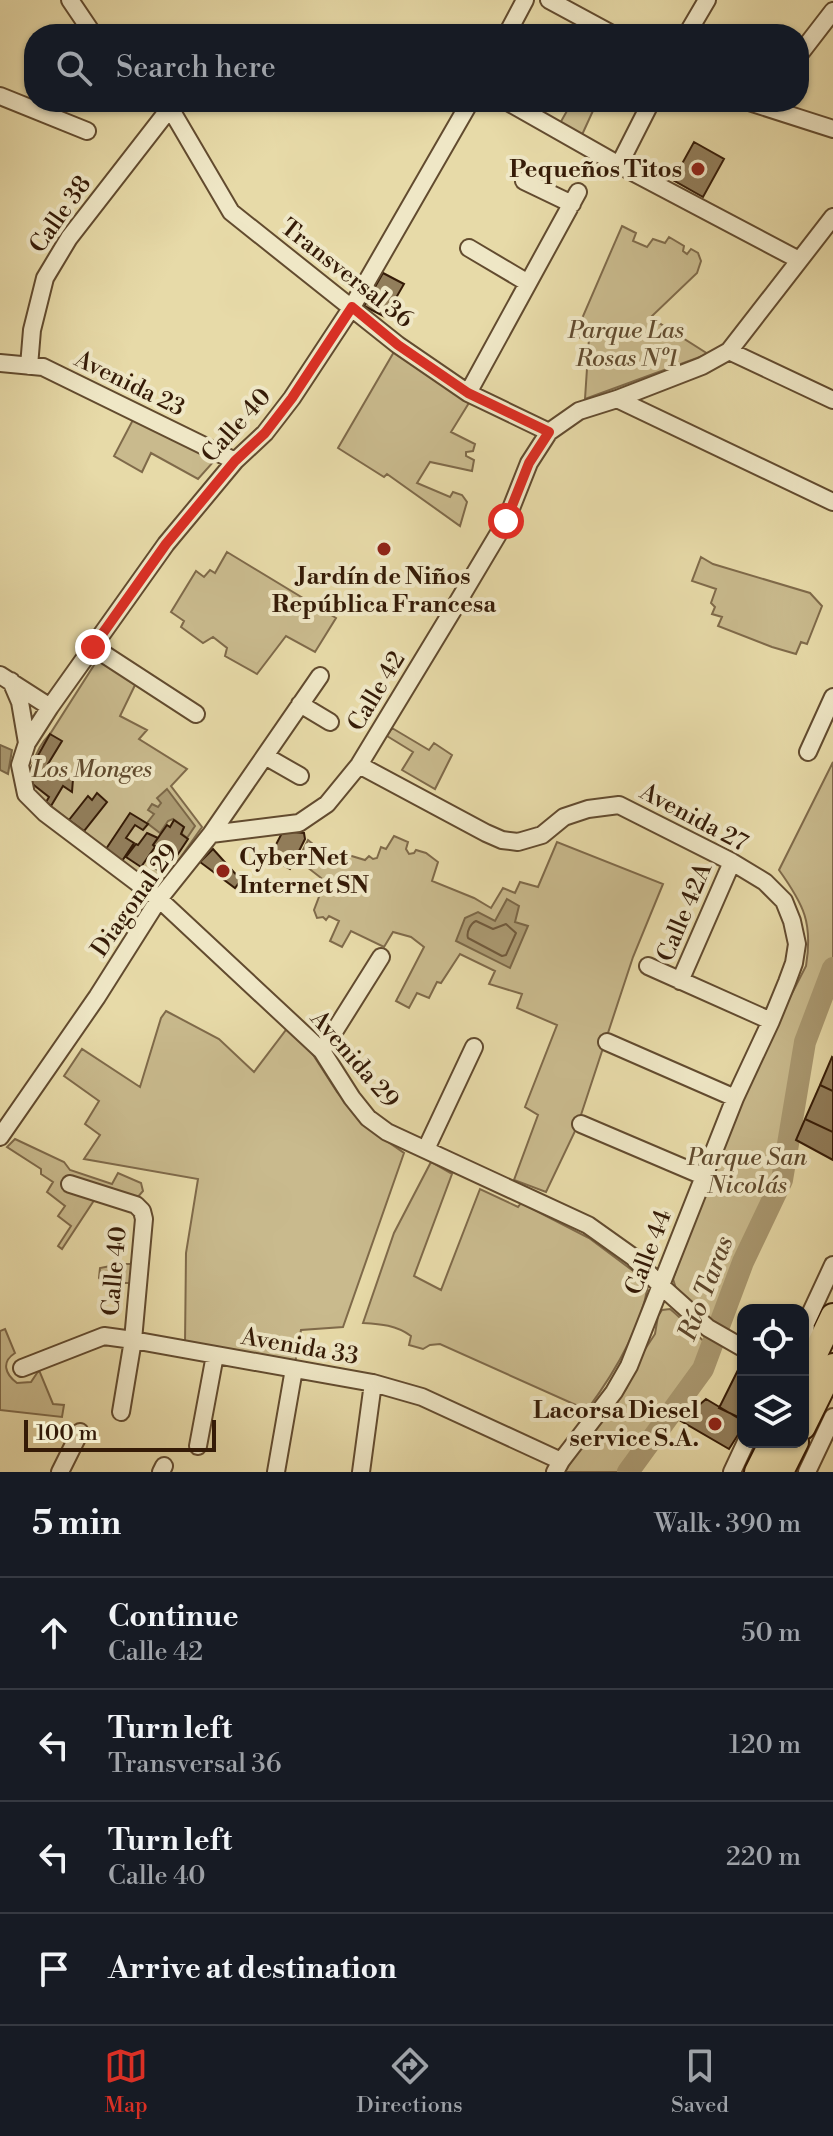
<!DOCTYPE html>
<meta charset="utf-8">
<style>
body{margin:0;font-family:"Libre Bodoni",serif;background:#20242c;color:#f1f3f6}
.controls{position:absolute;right:24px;bottom:24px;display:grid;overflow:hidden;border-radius:16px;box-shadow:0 2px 6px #0004}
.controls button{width:72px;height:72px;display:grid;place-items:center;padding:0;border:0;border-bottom:2px solid #363941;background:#171b24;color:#f1f3f6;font:40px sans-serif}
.scale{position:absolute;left:24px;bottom:20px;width:192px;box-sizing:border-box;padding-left:8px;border:4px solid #351b07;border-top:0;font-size:22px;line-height:28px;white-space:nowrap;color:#351b07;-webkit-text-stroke:6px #efe7c6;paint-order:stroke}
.stop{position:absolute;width:24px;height:24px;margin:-18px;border:6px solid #d93025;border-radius:50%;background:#fff}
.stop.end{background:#d93025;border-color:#fff;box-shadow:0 2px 8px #0008}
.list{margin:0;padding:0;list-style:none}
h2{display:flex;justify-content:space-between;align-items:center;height:104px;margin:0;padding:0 32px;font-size:34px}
h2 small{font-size:26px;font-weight:400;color:#9ea1a6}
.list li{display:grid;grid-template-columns:52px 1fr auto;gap:24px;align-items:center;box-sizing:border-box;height:112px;padding:0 32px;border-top:2px solid #363941}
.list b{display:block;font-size:30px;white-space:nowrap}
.list p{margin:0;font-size:26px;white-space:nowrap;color:#9ea1a6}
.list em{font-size:26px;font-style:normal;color:#9ea1a6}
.icon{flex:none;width:44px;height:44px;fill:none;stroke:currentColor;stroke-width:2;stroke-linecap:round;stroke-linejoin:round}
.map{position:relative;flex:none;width:833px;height:1472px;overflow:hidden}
.search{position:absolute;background:#171b24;box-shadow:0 2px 6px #0004;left:24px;right:24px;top:24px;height:88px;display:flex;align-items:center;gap:20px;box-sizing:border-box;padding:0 28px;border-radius:32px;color:#9ea1a6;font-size:30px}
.sheet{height:552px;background:#171b24}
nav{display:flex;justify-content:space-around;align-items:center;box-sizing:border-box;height:112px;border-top:2px solid #363941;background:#171b24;font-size:22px;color:#9ea1a6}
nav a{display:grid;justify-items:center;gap:4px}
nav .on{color:#d93025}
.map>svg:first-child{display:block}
.green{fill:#c9ba8d;stroke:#7f6a4a;stroke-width:2}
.water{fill:#aa9971;stroke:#7b6747;stroke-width:2}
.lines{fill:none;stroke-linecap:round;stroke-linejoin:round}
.shore{stroke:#705a3c;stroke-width:2}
.river{stroke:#aa9971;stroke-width:22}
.building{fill:#927e5b;stroke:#351b07;stroke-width:2}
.minor-casing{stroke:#624b2f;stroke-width:20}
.highway-casing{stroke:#351b07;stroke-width:28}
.minor{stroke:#efe7c6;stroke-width:16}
.highway{stroke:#e7daa8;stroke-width:24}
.route{stroke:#d93025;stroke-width:10}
.poi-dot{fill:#8f2418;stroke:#efe7c6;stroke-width:3}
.labels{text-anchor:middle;stroke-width:8;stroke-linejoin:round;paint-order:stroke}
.poi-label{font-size:24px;font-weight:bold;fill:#351b07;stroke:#efe7c6;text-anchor:end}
.street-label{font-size:24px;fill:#351b07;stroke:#efe7c6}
.park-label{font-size:24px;font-style:italic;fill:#614b2f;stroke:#efe7c6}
.water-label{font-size:26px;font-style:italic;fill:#5e472c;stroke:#efe7c6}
</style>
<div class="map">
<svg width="833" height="1472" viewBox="0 0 833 1472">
<rect width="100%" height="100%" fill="#e7daa8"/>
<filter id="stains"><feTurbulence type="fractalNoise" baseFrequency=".0025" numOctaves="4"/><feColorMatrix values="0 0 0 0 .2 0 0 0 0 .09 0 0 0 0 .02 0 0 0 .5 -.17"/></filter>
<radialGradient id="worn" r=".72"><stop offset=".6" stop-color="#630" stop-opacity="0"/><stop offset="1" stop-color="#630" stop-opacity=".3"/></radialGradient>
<path class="green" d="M572 102H597L581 137 559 125Z
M622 226 636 233 633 241 647 247 653 239 665 243 669 237 684 246 683 251 687 254 691 249 698 253 701 261 697 273 652 316 653 319 708 354 585 399 589 338 574 337Z
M398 345 472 398 451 432 475 444 473 451 466 452V456L474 460 472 471 430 462 417 483 450 497 453 492 462 495 467 502 460 526 387 474 384 477 338 448Z
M135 416 195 445 215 460 198 479 151 453 142 472 114 456Z
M227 552 336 618 315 652 286 636 257 674 225 656 227 648 213 637 203 643 181 627 184 621 171 612 196 571 204 577 210 570 215 573Z
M701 557 713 564 810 593 822 606 807 644 801 642 796 654 772 647 718 626 722 617 712 614 715 607 711 603 716 589 692 581Z
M98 659 136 683 120 716 147 730 139 739 187 769 171 786 202 827 158 889 29 789C30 769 35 749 50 734Z
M392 728 429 750 434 743 452 755 435 789 402 770 413 752 387 736Z
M833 762V964L803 1043 780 1180 741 1263 716 1330 677 1292 673 1279 738 1099 806 966C813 923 804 905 779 870Z
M394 836 408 842 406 849 409 854 414 853 416 850 426 853 438 862 432 881 474 898 491 908 503 888 515 893 520 882 538 887 557 842 663 884 633 957 577 1127 546 1192 514 1180 538 1115 525 1107 557 1025 517 1008 522 994 489 984 495 971 460 954 441 983 437 982 429 998 417 993 409 1008 396 1001 424 947 411 937 393 932 384 947 351 931 342 947 330 941 339 921 329 916 326 920 323 917 317 918 314 910 325 881 298 860 308 840 329 857V861L337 865 342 862 345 854 365 860 369 856 373 859 377 858 381 847 386 849Z
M166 1011 219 1039 254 1072 292 1022 337 1092 365 1126 404 1153 343 1327 301 1330 294 1369 185 1344 186 1253 198 1179 84 1159 100 1135 85 1124 99 1101 64 1076 82 1049 140 1087 161 1018Z
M15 1139 64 1162 70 1170 112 1184 118 1173 141 1183 143 1191 137 1198 95 1199 62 1249 58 1246 71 1226 58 1216 65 1206 47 1192 53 1182 41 1174V1169L7 1147Z
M431 1162 452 1174 414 1276 441 1290 480 1189 518 1207 521 1203 589 1238 640 1276 648 1286C640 1330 613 1375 587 1410L440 1344 430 1345 423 1349 409 1345 411 1336C396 1325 381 1324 363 1323L394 1233Z
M120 1264H133L132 1283H103L99 1278 100 1268Z
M670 1309C685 1321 697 1336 711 1348L696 1379 623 1472H565L585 1438 626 1389 640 1357 655 1334 658 1316 662 1310Z
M5 1329 15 1353C1 1362 5 1374 17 1383L31 1382 39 1370 53 1404 64 1405 62 1417 0 1410V1331Z"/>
<path class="water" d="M0 745 12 750 8 774 0 770Z
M167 789 195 826 187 838 181 833 184 827 173 819 168 821 160 833 147 823 154 814 148 810 152 804 158 807 161 803 157 798Z
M507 899 519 906 515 922 528 926 510 968 456 941 465 918 478 912 495 921Z"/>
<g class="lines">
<path class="shore" d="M476 921 493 929 506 924 516 933 506 955 502 956 468 938C466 932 471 923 476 921Z"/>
<path class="river" d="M628 1472 703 1369 743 1262 782 1180 805 1042 833 968"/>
</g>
<path class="building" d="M694 142 724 159 703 197 673 180Z
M383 273 404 284 385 317 364 306Z
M50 734 62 741 48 764 73 779 72 792 63 786 51 806 46 802 49 797 30 782 36 772 31 768Z
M97 793 107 802 84 831 69 820 88 796 92 800Z
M130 813 148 824 143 830 135 825 126 838 134 843 122 861 106 849Z
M174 820 184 827 181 834 188 839 176 857 153 845 167 825 170 827Z
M283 831 304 833 305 839 290 869 269 858Z
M147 833 158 838 153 845 155 847 141 867 126 857 136 844 138 845Z
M213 849 241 880 235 888 200 862Z
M160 858 169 864 163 873 154 868Z
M832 1057 833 1058V1091L820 1085Z
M820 1085 833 1091V1132L805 1119Z
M805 1119 833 1132V1160L796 1140Z
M740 1366 743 1368V1411L740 1418 719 1408Z
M706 1399 743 1421V1427L729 1449 681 1421Z"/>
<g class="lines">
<defs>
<path id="minor" d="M70 0 93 34
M549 0 612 34
M507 34 525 0
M687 34 707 0
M799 55 833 11
M0 96 87 131
M164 102 170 108 231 212 398 345 468 393 549 432
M470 102 352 307 292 398 265 433 235 461 166 544 50 707 27 743 20 765 26 794 45 813 159 899 322 1051 352 1098 368 1118 387 1132 588 1225 633 1257 660 1285 708 1328 743 1348
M508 102 619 165 799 260
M749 102 833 129
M619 165 651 102
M524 181 572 204
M469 248 528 283
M729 351 833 400
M0 363 43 367 235 461
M29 366 32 330 45 278 69 238 170 108
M468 393 578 192
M617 399 833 502
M93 647 196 714
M0 675 50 707
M11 681 20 702 27 743
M300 704 330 722
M808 752 833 697
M265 756 300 776
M359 765 486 833 502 840 518 842 542 835 564 817 588 809 619 805 732 862 765 882 784 901 792 921 797 944 794 963 787 982 771 1021 735 1098 629 1366 614 1392 561 1461 555 1472
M211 834 320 676
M648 966 771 1021
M680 981 732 862
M607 1042 735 1098
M322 1051 381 957
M581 1124 703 1176
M0 1137 97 997 159 899 211 834 299 823 327 804 359 765 456 605 506 521 529 463 549 432 579 411 617 399 702 366 729 351 833 217
M426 1149 474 1047
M70 1184 136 1205 142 1211 144 1219 133 1340 121 1412
M803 1362 806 1323 833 1265
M22 1368 104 1336 133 1340 373 1383 422 1397 561 1461
M198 1446 215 1355
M60 1472 80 1432
M161 1472 164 1466
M276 1472 294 1369
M361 1472 373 1383
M732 1472 746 1442
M807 1472 833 1417"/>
<path id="highway" d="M803 1379 833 1316
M803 1427 833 1366
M757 1472 772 1442
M781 1472 796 1442"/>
</defs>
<use href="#minor" class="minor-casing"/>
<use href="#highway" class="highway-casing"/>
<use href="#minor" class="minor"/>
<use href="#highway" class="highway"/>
</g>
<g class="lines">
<path class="route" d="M93 647 166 544 235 461 265 433 292 398 352 307 398 345 468 393 549 432 529 463 506 521"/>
</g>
<g class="poi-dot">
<circle cx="698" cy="169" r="8"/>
<circle cx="384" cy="549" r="8"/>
<circle cx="223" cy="871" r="8"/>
<circle cx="715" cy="1424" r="8"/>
</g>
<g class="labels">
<g class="poi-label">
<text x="682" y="177">Pequeños Titos</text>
<text x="384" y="584" text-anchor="middle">Jardín de Niños<tspan x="384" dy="28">República Francesa</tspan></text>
<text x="239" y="865" text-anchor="start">CyberNet<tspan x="239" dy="28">Internet SN</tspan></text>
<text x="699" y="1418">Lacorsa Diesel<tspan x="699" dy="28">service S.A.</tspan></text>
</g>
<g class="street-label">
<text transform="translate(60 214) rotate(-55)" y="8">Calle 38</text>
<text transform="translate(347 273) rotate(38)" y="8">Transversal 36</text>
<text transform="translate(130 383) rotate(26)" y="8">Avenida 23</text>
<text transform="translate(236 425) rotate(-48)" y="8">Calle 40</text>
<text transform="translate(376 691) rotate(-59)" y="8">Calle 42</text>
<text transform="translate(694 817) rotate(28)" y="8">Avenida 27</text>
<text transform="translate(134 900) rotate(-55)" y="8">Diagonal 29</text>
<text transform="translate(684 912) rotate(-67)" y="8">Calle 42A</text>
<text transform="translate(355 1059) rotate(49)" y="8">Avenida 29</text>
<text transform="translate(648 1252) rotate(-69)" y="8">Calle 44</text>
<text transform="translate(114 1271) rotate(-85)" y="8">Calle 40</text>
<text transform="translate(300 1346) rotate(10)" y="8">Avenida 33</text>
</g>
<g class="park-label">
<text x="626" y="338">Parque Las<tspan x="626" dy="28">Rosas Nº1</tspan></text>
<text x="92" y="777">Los Monges</text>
<text x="747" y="1165">Parque San<tspan x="747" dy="28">Nicolás</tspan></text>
</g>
<g class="water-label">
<text transform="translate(705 1288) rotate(-69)" y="9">Río Taras</text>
</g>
</g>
<rect width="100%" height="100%" filter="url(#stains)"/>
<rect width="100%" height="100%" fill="url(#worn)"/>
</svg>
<div class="controls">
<button><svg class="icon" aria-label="locate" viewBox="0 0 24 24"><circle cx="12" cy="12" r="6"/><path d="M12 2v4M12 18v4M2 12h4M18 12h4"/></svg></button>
<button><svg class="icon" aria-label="layers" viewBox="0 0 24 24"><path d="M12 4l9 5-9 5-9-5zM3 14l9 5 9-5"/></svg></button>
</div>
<div class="scale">100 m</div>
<div class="stop" style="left:506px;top:521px"></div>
<div class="stop end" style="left:93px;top:647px"></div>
<div class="search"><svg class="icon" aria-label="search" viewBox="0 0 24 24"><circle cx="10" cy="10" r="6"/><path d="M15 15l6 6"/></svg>Search here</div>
</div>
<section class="sheet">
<h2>5 min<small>Walk · 390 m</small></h2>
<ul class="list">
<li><svg class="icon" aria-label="ahead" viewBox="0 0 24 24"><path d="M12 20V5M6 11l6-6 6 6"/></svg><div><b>Continue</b><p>Calle 42</p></div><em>50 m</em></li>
<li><svg class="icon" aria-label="left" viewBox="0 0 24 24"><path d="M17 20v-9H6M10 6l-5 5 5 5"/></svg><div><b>Turn left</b><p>Transversal 36</p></div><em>120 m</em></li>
<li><svg class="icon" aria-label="left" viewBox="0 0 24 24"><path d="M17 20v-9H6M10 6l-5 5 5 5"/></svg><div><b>Turn left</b><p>Calle 40</p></div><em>220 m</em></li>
<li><svg class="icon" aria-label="arrive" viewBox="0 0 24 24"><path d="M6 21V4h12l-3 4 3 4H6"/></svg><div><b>Arrive at destination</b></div></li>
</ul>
</section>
<nav>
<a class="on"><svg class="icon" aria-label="map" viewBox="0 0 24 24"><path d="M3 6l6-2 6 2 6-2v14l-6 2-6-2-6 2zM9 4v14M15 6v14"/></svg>Map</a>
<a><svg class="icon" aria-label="directions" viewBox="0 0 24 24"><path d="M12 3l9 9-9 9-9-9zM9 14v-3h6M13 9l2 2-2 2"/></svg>Directions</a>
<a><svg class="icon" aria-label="saved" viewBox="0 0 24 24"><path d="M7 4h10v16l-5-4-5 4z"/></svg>Saved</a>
</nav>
